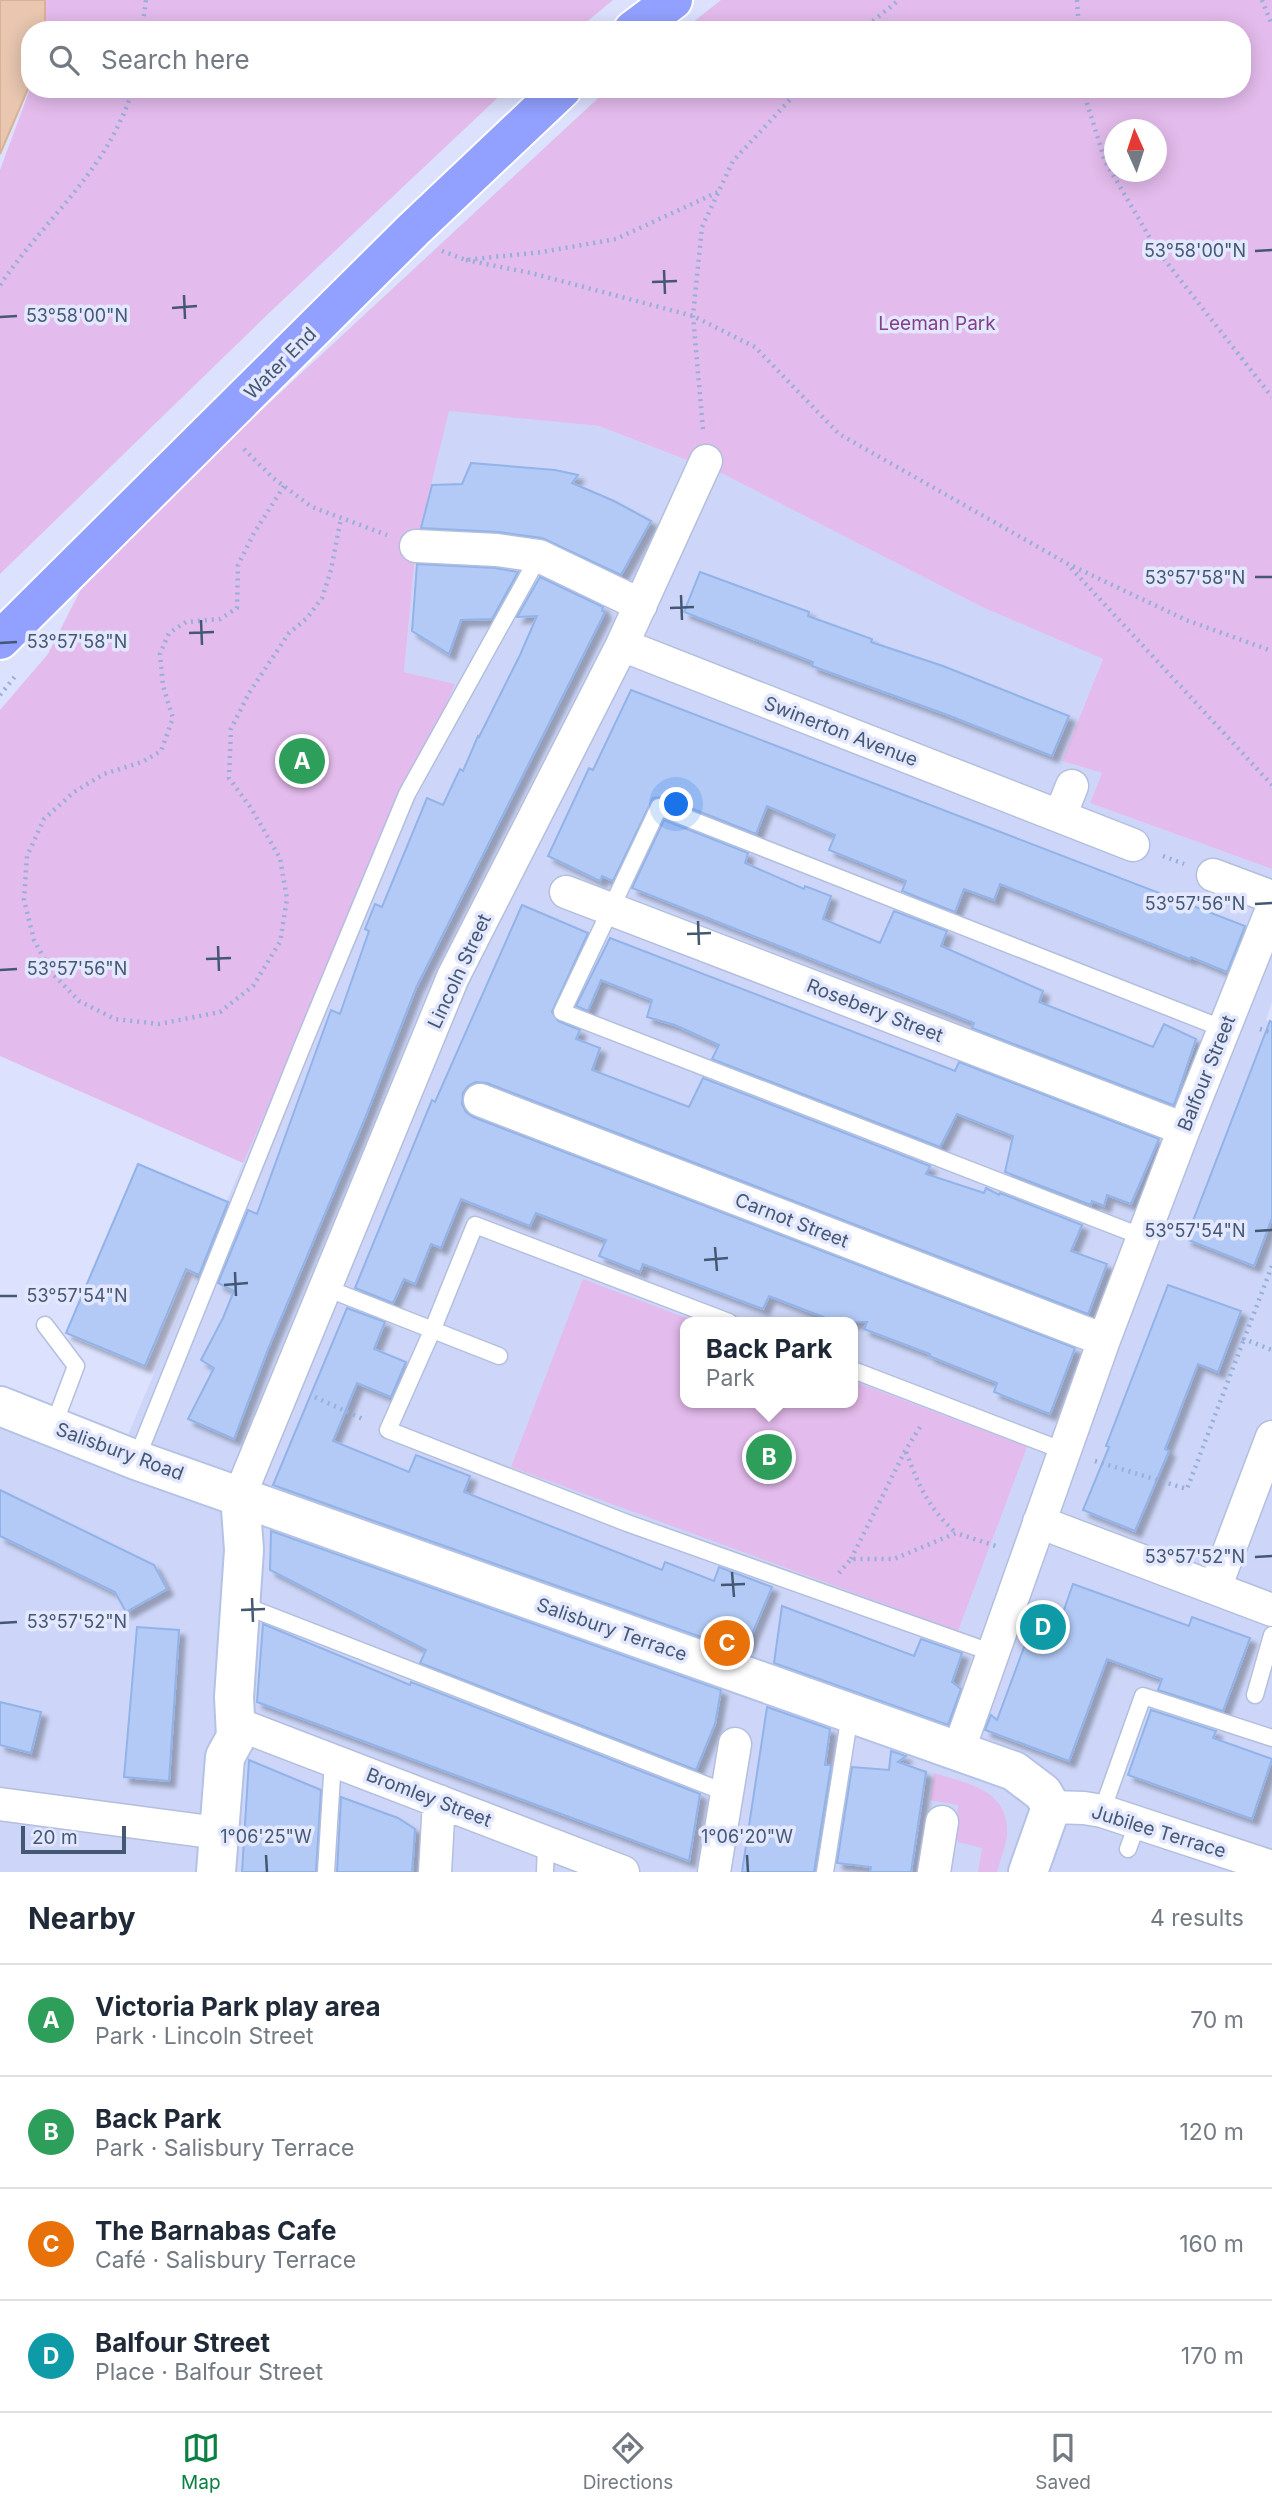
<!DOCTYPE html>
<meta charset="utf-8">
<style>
body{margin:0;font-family:Inter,sans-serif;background:#f2f2f3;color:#1f2937}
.compass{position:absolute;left:1104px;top:119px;width:63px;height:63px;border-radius:50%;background:#fff;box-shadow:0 4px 18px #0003;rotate:357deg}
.scale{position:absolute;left:21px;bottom:18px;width:105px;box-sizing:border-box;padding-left:7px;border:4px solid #445874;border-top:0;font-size:19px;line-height:24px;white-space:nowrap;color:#445874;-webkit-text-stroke:5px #e4e8ff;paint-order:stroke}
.you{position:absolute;left:677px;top:805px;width:24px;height:24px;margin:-18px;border:5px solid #fff;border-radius:50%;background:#1a73e8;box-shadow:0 0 0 10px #1a73e833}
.badge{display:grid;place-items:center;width:46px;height:46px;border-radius:50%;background:#0b8043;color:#fff;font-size:23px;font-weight:700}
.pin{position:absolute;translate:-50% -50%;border:4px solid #fff;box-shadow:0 2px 7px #0006}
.popup{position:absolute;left:680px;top:1317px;width:178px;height:91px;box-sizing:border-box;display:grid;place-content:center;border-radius:14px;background:#fff;filter:drop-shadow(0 2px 5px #0005);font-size:23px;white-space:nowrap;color:#747a83}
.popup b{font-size:26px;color:#1f2937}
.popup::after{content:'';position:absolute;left:50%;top:100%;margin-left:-14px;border:14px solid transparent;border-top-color:#fff}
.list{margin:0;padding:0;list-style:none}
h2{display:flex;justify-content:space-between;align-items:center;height:91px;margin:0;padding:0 28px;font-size:30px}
h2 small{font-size:23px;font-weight:400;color:#747a83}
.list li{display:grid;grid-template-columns:46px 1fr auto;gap:21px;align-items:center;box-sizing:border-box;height:112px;padding:0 28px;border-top:2px solid #e0e1e3}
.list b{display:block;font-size:26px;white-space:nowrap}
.list p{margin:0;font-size:23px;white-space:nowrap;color:#747a83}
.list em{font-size:23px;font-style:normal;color:#747a83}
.icon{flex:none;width:38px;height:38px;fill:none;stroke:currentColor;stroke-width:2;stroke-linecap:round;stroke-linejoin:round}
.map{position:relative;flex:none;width:1272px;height:1872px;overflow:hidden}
.search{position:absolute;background:#fff;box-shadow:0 4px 18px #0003;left:21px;right:21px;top:21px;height:77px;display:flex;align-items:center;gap:18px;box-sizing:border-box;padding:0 24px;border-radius:28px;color:#747a83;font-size:26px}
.sheet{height:539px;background:#fff}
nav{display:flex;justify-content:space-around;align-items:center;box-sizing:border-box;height:98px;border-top:2px solid #e0e1e3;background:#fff;font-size:19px;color:#747a83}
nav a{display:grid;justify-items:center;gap:4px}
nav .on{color:#0b8043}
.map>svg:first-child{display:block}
.residential{fill:#cdd6f8;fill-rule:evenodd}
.green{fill:#e3bbec;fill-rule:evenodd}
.water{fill:#e8c6b0;stroke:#dbb196;stroke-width:2}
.building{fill:#b2caf5;stroke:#91b3e9;stroke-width:2;filter:url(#shadow)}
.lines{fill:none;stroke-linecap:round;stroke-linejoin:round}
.lane-casing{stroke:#b3bfdd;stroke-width:19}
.street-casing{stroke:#b3bfdd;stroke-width:35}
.secondary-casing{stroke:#b3c2e5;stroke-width:42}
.primary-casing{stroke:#fff;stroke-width:42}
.path{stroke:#96afd9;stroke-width:4.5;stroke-dasharray:2 5;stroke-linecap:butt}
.lane{stroke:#fff;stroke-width:16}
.street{stroke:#fff;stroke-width:32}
.secondary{stroke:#fff;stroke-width:38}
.primary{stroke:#92a1ff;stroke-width:38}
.ticks{fill:none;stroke:#445874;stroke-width:2.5}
.labels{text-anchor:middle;stroke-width:7;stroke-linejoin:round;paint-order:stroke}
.park-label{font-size:19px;fill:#834087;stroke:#e4e8ff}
.street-label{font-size:19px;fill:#445874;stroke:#e4e8ff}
.ticks-label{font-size:18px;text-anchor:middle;fill:#445874;stroke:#e4e8ff;stroke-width:7;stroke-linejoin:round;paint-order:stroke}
</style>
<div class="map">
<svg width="1272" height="1872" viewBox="0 0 1272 1872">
<defs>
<filter id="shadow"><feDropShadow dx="6" dy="6" stdDeviation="2" flood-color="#0004"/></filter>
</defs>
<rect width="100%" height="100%" fill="#dce1fe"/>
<path class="residential" d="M448 410 599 426 723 474 982 607 1103 659 1062 761 1102 773 1090 803 1272 869V1002L1266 1020 1272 1023V1872H0V1393L128 1435 243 1163 454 684 404 672 416 546ZM685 1322H853V1403H685Z"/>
<path class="green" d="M45 0H613L577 30H45Z
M721 0H1272V869L1090 803 1102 773 1062 761 1103 659 982 607 723 474 599 426 449 411 416 546 404 672 455 684 243 1163 0 1056V710L48 654 80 591 226 443 608 89H1242V30H683ZM1114 130H1156V172H1114Z
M30 89H507L268 314 0 574V170Z
M583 1279 697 1322H685V1403H853V1381L1027 1447 958 1631 511 1467Z
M934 1773C968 1784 1009 1789 1007 1834 1006 1846 1000 1860 997 1872H978L982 1848 958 1842 955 1833 958 1805 930 1800Z"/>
<path class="water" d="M0 0H45V30H30V84L0 154Z"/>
<path class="building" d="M471 463 555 470 578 475 572 483 614 501 651 521 621 575 542 538 498 532 421 528 432 485 462 484Z
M417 564 495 568 518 572 492 619 461 620 449 654 412 631Z
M700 572 809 612 808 616 872 639 871 642 943 666 1069 716 1052 756 945 714 812 666 813 662 684 612Z
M540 577 603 607 602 611 605 612 416 988 363 1123 268 1349 234 1439 188 1419 214 1368 201 1360 223 1318 234 1291 218 1283 248 1210 257 1214 331 1010 340 1014 369 931 365 929 375 904 382 907 427 798 443 805 460 769 463 771 478 736 479 737 520 655 537 616 517 617Z
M631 690 1245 926 1227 972 1191 957 1190 959 1000 884 994 900 964 889 955 912 902 891 906 881 829 850 835 835 767 806 756 834 663 797 653 798 613 881 602 876 600 881 548 856 589 768 593 770Z
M664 820 748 853 745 863 804 889 805 886 831 896 823 919 880 943 894 911 947 931 941 946 1043 991 1039 1002 1153 1047 1164 1024 1196 1039 1175 1102 1173 1105 972 1028 974 1023 632 888Z
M522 905 588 933 552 1012 558 1021 580 1030 576 1039 600 1048 592 1070 689 1107 703 1078 930 1166 926 1174 984 1193 986 1188 999 1195 1000 1193 1082 1225 1071 1251 1107 1264 1088 1314 487 1083 476 1082 468 1086 463 1093 462 1104 466 1112 473 1117 1075 1348 1050 1414 994 1392 997 1383 929 1356 930 1354 864 1329 867 1322H836L769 1296 763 1309 643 1264 640 1272 599 1256 606 1240 536 1213 530 1226 461 1199 441 1248 431 1244 415 1284 404 1279 393 1303 355 1288 432 1100 435 1102Z
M610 938 955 1071 959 1062 1159 1139 1131 1204 1107 1195 1104 1206 1092 1201 1091 1205 1005 1172 1013 1136 957 1114 940 1147 712 1059 719 1045 675 1025 647 1017 652 1000 601 980 588 1011 576 1006Z
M1270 1021 1272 1022V1218L1254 1266 1186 1239Z
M138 1164 228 1202 199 1275 186 1269 145 1366 66 1333Z
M1168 1285 1241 1311 1218 1372 1198 1364 1165 1449 1169 1451 1135 1531 1083 1510 1109 1447 1106 1446Z
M347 1308 385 1322 374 1349 406 1362 391 1397 357 1383 333 1441 409 1472 416 1455 470 1476 464 1492 662 1570 665 1562 714 1581 719 1567 772 1587 747 1646 730 1643 729 1647 273 1485Z
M0 1490 154 1565 167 1589 126 1612 115 1592 0 1536Z
M271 1531 721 1690 715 1724 696 1770 420 1663 426 1650 270 1570Z
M1073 1584 1189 1626 1192 1617 1250 1638 1223 1711 1158 1690 1162 1679 1107 1659 1069 1761 985 1730 991 1715 997 1720 1036 1615 1059 1624Z
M782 1606 914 1656 921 1639 962 1653 952 1682 961 1689 948 1725 774 1663Z
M263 1624 410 1685 411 1682 700 1794 689 1861 257 1702Z
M137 1627 179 1630 169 1781 124 1777Z
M0 1702 41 1712 31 1753 0 1745Z
M767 1707 830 1729 825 1765H831L814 1872H742Z
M1151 1710 1216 1731 1213 1738 1272 1759 1252 1819 1128 1775Z
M891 1751 906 1756 898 1762 926 1772 911 1872H870L871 1867 837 1863 852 1767 889 1770Z
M249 1760 321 1790 316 1872H242Z
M341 1797 398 1818 415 1829 412 1872H337Z"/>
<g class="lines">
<defs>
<path id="lane" d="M1143 1237 562 1012 659 807 1224 1029
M326 1288 499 1356
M729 1322 475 1225 432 1331 388 1430 627 1523 993 1653
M45 1325 76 1366 53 1427
M853 1370 1064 1451
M136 1460 302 1047 407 794 539 556
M240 1604 727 1793
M1255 1695 1272 1635
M1102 1811 1143 1696 1272 1738
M1128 1849 1138 1822
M326 1872 333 1760
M545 1872 546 1842
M825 1872 850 1714"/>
<path id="street" d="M416 546 497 550 539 556 641 605
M622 645 1133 845
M1060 816 1072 786
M1213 875 1272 897
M566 892 1184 1129
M480 1100 1104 1340
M240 1495 453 977 622 645 706 461
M1039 1522 1272 1610
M1215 1588 1272 1437
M235 1723 623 1872
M958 1752 1104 1340 1184 1129 1272 909
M0 1804 218 1833
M1051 1807 1084 1808 1102 1811 1272 1867
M435 1872 439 1801
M714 1872 735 1744
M934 1872 942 1822"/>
<path id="secondary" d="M0 1406 136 1460 1014 1771 1043 1793 1051 1807 1028 1872
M216 1872 225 1757 236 1737 234 1697 244 1550 240 1495"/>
<path id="primary" d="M633 30 673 0
M0 640 414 229 562 89"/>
</defs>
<use href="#lane" class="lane-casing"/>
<use href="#street" class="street-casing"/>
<use href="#secondary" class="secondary-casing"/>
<use href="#primary" class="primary-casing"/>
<path class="path" d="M1077 0 1079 30
M1262 0 1272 25
M142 30 146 0
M862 30 899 0
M1085 89 1087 103 1105 161 1157 250 1272 397
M442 251 466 260 542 252 616 239 718 192
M466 260 531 273 693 316 755 347 839 434 1068 564 1186 620 1272 651
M0 285C47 216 106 173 133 89
M703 429 693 316 702 227 733 161 800 89
M244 449 273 478 312 507 387 535
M284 486 254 533 238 565 237 608 220 619 186 622 169 633 160 654 163 686 173 718 161 751 142 762 104 774 74 792 44 819 27 856 24 900 34 940 52 973 79 1001 115 1019 159 1024 220 1012 253 986 280 942 287 899 280 858 251 808 229 778 231 729 249 693 289 633 307 618 322 598 331 570 341 518
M1071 568 1272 785
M0 695 17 674
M1163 856 1184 864
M1260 1029 1272 1033
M1272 1266 1244 1339 1272 1350
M315 1397 365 1420
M906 1452C920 1488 927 1506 956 1533
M1095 1461 1187 1489 1244 1339
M851 1559 905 1451 922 1424
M839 1573 851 1559H894L956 1533 996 1546"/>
<use href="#lane" class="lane"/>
<use href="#street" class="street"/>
<use href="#secondary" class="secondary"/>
<use href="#primary" class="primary"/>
</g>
<path class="ticks" d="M1255 251 1272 250M664 270 665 294M652 282 677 281M184 295 185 319M172 308 197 306M0 317 17 316M1255 577H1272M681 595 682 620M670 608 694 607M201 620 202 645M189 633 214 632M0 643 17 642M1255 904 1272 903M698 921 699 945M687 934 711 933M218 946 219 971M206 959 231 958M0 970 17 969M1255 1231 1272 1230M715 1247 717 1271M704 1260 728 1258M235 1272 236 1296M224 1285 248 1283M0 1296H17M1255 1557 1272 1556M732 1572 734 1597M721 1585 745 1584M252 1598 253 1622M241 1610 265 1609M0 1623 17 1622M266 1855 267 1872M747 1855 748 1872"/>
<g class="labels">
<g class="park-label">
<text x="937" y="330">Leeman Park</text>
</g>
<g class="street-label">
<text transform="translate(280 363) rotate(-45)" y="7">Water End</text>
<text transform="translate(841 731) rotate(21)" y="7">Swinerton Avenue</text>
<text transform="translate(459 971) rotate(-65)" y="7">Lincoln Street</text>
<text transform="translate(875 1010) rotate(21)" y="7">Rosebery Street</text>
<text transform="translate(1206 1073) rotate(-68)" y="7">Balfour Street</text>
<text transform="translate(792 1220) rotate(21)" y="7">Carnot Street</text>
<text transform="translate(120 1451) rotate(20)" y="7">Salisbury Road</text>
<text transform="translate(612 1629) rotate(19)" y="7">Salisbury Terrace</text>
<text transform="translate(429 1797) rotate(21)" y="7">Bromley Street</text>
<text transform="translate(1159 1831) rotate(17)" y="7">Jubilee Terrace</text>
</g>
</g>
<g class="ticks-label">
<text x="1195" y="257">53°58'00"N</text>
<text x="77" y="322">53°58'00"N</text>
<text x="1195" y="584">53°57'58"N</text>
<text x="77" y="648">53°57'58"N</text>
<text x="1195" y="910">53°57'56"N</text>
<text x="77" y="975">53°57'56"N</text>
<text x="1195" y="1237">53°57'54"N</text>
<text x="77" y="1302">53°57'54"N</text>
<text x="1195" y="1563">53°57'52"N</text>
<text x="77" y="1628">53°57'52"N</text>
<text x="266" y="1843">1°06'25"W</text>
<text x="747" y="1843">1°06'20"W</text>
</g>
</svg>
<svg class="compass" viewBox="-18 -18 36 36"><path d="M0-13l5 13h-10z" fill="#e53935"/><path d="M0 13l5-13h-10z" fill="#747a83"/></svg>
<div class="scale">20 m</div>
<div class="you"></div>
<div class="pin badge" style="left:302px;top:761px;background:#2e9e5b">A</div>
<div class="pin badge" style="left:769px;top:1457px;background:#2e9e5b">B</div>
<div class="popup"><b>Back Park</b>Park</div>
<div class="pin badge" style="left:727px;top:1643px;background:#e8710a">C</div>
<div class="pin badge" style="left:1043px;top:1627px;background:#0f9aa8">D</div>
<div class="search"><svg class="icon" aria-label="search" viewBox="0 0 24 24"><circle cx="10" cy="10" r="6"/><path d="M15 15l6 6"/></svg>Search here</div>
</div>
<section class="sheet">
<h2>Nearby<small>4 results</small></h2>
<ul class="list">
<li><span class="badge" style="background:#2e9e5b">A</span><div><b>Victoria Park play area</b><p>Park · Lincoln Street</p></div><em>70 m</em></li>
<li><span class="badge" style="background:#2e9e5b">B</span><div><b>Back Park</b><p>Park · Salisbury Terrace</p></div><em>120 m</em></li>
<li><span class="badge" style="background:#e8710a">C</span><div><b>The Barnabas Cafe</b><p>Café · Salisbury Terrace</p></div><em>160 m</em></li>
<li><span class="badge" style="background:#0f9aa8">D</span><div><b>Balfour Street</b><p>Place · Balfour Street</p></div><em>170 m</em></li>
</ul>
</section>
<nav>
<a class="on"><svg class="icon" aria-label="map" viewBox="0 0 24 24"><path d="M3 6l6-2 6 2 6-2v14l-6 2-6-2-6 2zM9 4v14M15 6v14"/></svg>Map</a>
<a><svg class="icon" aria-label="directions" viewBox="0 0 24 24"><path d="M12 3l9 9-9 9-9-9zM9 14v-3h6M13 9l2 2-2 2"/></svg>Directions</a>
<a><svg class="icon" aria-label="saved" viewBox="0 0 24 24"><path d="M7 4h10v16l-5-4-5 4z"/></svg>Saved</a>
</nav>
